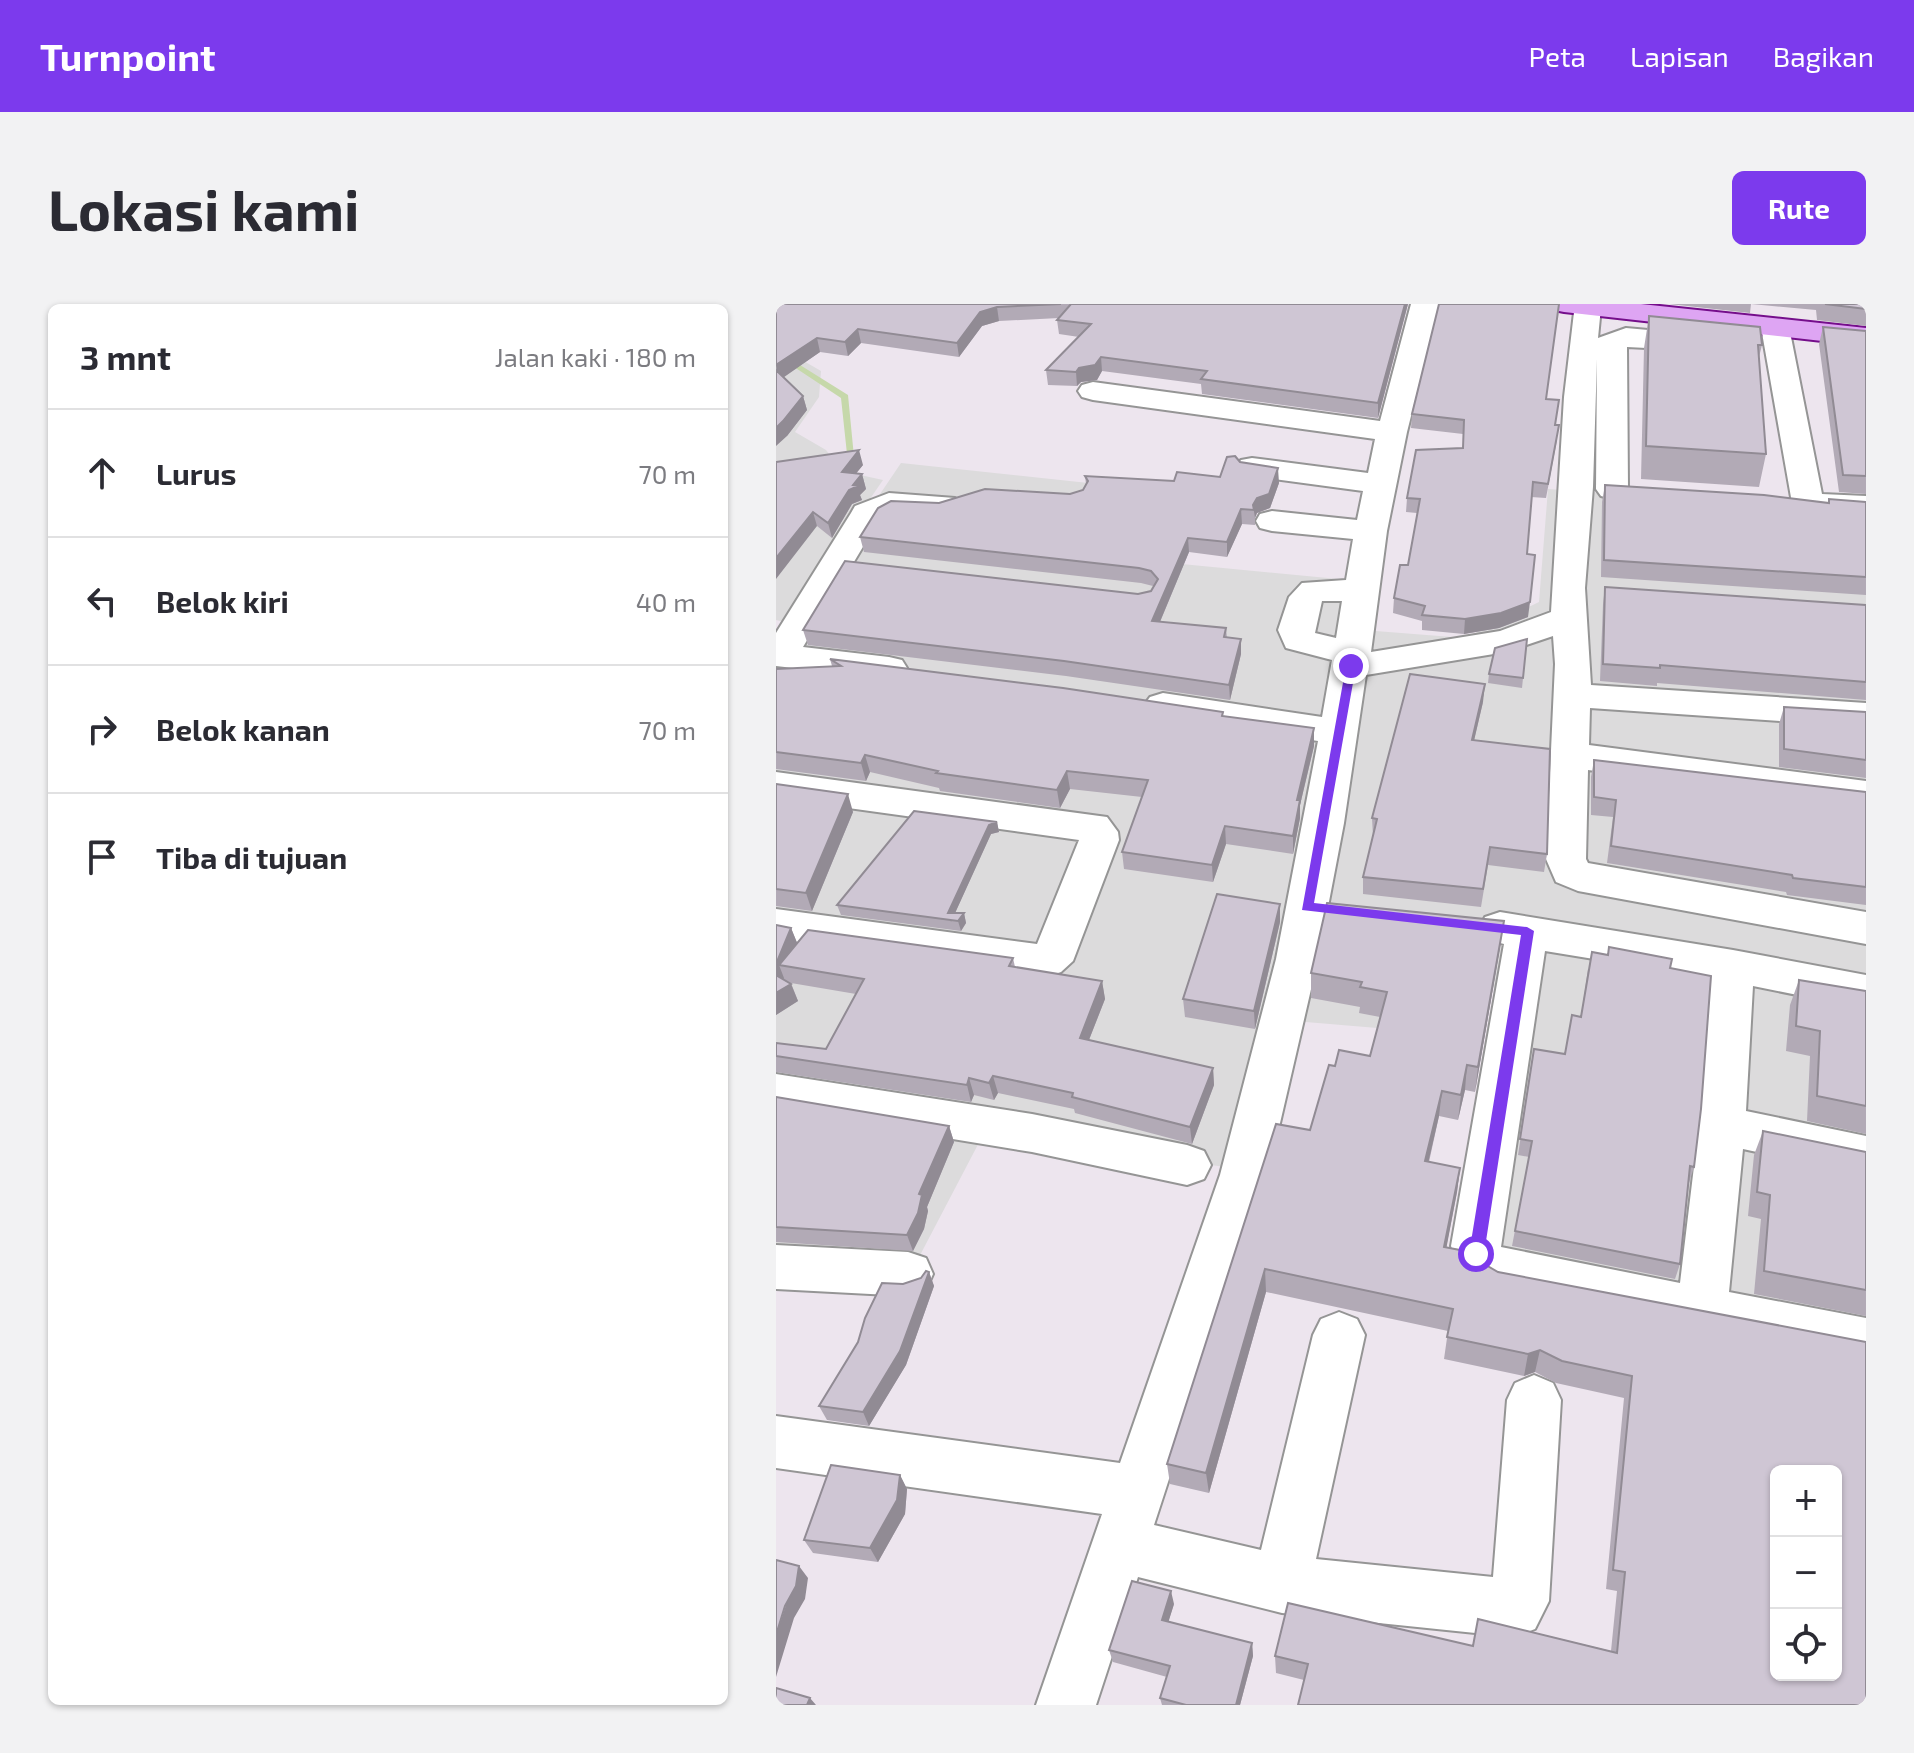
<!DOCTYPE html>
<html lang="id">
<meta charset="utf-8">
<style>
body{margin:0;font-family:"Exo 2",sans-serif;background:#f2f2f3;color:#2b2b33}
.controls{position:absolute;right:24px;bottom:24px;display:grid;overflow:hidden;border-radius:12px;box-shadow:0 2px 6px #0004}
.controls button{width:72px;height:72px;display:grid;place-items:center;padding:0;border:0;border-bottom:2px solid #e1e1e2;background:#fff;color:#2b2b33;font:40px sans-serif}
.stop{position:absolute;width:24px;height:24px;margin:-18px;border:6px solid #7c3aed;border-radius:50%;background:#fff}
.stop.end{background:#7c3aed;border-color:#fff;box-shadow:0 2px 8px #0008}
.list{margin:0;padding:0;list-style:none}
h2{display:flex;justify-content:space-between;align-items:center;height:104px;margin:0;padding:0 32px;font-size:34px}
h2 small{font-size:26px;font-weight:400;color:#7c7c81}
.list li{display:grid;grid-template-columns:52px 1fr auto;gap:24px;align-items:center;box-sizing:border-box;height:128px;padding:0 32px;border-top:2px solid #e1e1e2}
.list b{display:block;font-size:30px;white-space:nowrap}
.list em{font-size:26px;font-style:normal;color:#7c7c81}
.icon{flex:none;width:44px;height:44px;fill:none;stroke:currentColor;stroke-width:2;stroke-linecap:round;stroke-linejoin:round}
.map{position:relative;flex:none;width:1090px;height:1401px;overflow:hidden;border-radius:12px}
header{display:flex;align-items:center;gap:48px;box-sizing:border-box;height:112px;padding:0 40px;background:#7c3aed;color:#fff}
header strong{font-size:38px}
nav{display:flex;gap:44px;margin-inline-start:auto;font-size:28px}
.intro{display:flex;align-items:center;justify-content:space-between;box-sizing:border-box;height:192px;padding:0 48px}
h1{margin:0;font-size:56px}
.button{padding:20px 36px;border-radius:12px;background:#7c3aed;color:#fff;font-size:28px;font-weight:700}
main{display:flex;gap:48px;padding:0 48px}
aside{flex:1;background:#fff;border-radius:12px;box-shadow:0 2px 6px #0004}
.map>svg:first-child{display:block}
.residential{fill:#dcdbdc}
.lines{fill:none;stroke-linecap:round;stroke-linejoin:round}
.stream{fill:#c6d8aa;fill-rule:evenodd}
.minor-casing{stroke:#959595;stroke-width:4}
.major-casing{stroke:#750e8b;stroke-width:4}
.minor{fill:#fff;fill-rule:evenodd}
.major{fill:#dea5f3;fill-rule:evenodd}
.wall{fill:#b2aab6}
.shaded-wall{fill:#918b94}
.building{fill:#cfc6d4;stroke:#918b94;stroke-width:2;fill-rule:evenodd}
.route{fill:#7c3aed}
</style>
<header>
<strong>Turnpoint</strong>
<nav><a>Peta</a><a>Lapisan</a><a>Bagikan</a></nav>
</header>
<div class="intro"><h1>Lokasi kami</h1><a class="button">Rute</a></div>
<main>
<aside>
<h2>3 mnt<small>Jalan kaki · 180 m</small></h2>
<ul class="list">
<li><svg class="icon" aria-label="ahead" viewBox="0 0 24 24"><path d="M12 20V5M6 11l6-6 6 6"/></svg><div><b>Lurus</b></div><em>70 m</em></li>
<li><svg class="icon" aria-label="left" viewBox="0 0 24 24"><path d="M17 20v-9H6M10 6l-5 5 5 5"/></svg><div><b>Belok kiri</b></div><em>40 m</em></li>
<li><svg class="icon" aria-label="right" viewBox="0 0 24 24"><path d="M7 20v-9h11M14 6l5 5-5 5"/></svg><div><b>Belok kanan</b></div><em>70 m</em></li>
<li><svg class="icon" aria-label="arrive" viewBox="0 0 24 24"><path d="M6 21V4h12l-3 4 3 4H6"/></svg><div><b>Tiba di tujuan</b></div></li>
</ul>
</aside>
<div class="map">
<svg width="1090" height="1401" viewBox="0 0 1090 1401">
<rect width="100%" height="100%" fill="#ede5ee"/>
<path class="residential" d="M0 41 45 67 43 93 19 128 50 146 66 167 107 176 9 318 0 316Z
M125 159 359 184 323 252 583 277 574 325 689 334 763 298 772 185 1090 208V1143L679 969 734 687 656 675 637 727 494 715 449 863 208 829 130 978 0 966V344Z"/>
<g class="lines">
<path class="stream" d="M0 46 72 91 78 153 64 160 60 157 71 150 65 94 0 51Z"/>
<defs>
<path id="minor" d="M635 0H663L631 128 611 227 595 348 724 327 775 308 788 93 799 0H823L825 3 822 34 850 24 939 32 943 38 939 44 929 47 851 43 852 185 847 192 836 195 825 192 820 185 821 55 817 183 809 284 815 381 1090 399V423L814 404 813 441 1090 477V503L812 466 810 555 812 559 1090 608V640L802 587 780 578 770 555 779 360 777 332 730 348 590 371 568 519 542 655 492 871 378 1221 485 1246 537 1031 545 1015 563 1008 581 1015 589 1031 540 1255 717 1273 731 1096 739 1079 758 1071 777 1079 785 1096 773 1297 759 1325 738 1333 506 1309 362 1273 320 1401H260L326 1210 0 1164V1112L344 1159 444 871 500 655 542 437 387 413 374 409 368 401 374 393 387 389 546 413 556 356 510 344 502 326 513 293 526 279 570 276 577 235 496 227 484 224 480 217 484 210 496 207 581 216 587 187 476 172 465 170 460 163 465 156 476 154 592 169 599 135 317 96 306 93 302 87 306 81 317 78 604 117ZM546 297H566L560 334 539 329Z
M999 15 1009 17 1013 23 1046 190 1090 192V212L1021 206 1016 199 985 23 989 17Z
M113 189 179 194 184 201 179 208C154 214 128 204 103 216L27 343 113 353 126 356 131 364 126 372 113 375 0 362V329L75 209 79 202Z
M0 468 331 513 342 528 343 536 297 657 285 668 270 673 0 635V605L261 640 303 536 0 494Z
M724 608 957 646 1090 671V705L977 682 970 807 1090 832V872L967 845 953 988 1090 1014V1060L719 988 685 971 675 942 728 640 709 635 703 624 709 613ZM769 647 934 674 923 821 904 979 725 943Z
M0 770 256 810 411 841 428 847 435 861 428 875 411 881 256 848 0 806Z
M0 941 132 948 150 954 157 970 150 986 132 992 0 985Z"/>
<path id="major" d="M774 0H865L1090 24V42L788 8 778 6Z"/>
</defs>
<use href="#minor" class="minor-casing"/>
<use href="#major" class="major-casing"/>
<use href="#minor" class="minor"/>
<use href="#major" class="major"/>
</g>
<path class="wall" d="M0 0H632L602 114 426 90 425 80 326 67 321 76 305 78 301 82 272 81 270 66 303 33 283 30 281 16 283 14 223 17 206 22 183 53 85 39 72 52 44 48 7 73 27 92 31 106 11 132Z
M893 0H1090V22L1041 16 1040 6 975 0 974 9Z
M873 12 986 41 983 53 990 150 983 183 865 175 868 44Z
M1047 23 1090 27V190L1063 188 1043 40Z
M771 95 780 121 781 136 770 194 755 193 751 250 752 313 723 324 688 330 646 326V317L617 309 618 294 632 261 641 209 630 208 631 194 687 144V130L635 124 636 110Z
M0 158 87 161 80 169 86 170 90 185 84 191 86 196 76 200 56 234 41 222Z
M464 158 503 179 494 204 481 209 479 214V221L466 220 451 253 413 248 384 318 450 324 451 334 465 350 454 396 290 372 32 341 27 326 362 290 375 287 378 283 377 282 365 279 88 248 84 233 163 199 294 190 307 186 310 180 309 172 398 177 444 173Z
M829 181 1053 199 1090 198V291L825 273 826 198Z
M829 283 1090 301V396L881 379V382L824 377 827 300Z
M751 335 746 384 712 379 713 370Z
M54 355 447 408V412L538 442 524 501V514L517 550 450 540 437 578 348 565 346 548 366 493 294 485 284 504 164 487 163 484 94 468 90 477 0 465V365L56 362Z
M707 398 698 436 771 550 768 568 712 561 705 603 587 590V573L597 532 596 514Z
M1008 403 1090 408V474L1003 463V420Z
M818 456 1090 488V601L1011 591 1010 588 831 559 837 513 815 511V473Z
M0 480 77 508 36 607 0 602Z
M221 518 223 528 215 530 179 609H188L190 619 185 627 65 611 61 601Z
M504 618 479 725 409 713 407 695Z
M0 621 15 624 21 639 237 654 239 663 326 677 329 695 313 736 437 764 438 781 416 840 299 809 298 805 222 789 218 796 198 791 195 798 0 768V739L50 745 80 690 15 679 22 697 0 711Z
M724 643 699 788 689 786 682 816 663 812 653 858 684 864 681 888 670 944 722 968 1090 1038V1401L528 1376 500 1369 499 1352 697 1342 702 1315 835 1347 841 1287 830 1285 848 1094 780 1079 759 1068 748 1072 668 1055 672 1027 490 988 433 1189 394 1180 391 1160 534 826 559 762 594 752 604 713 583 709 584 703 535 694V669Z
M894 664 918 863 913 879 904 960 899 975 736 942 753 853 742 851 758 745 788 750 805 713 812 665Z
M1023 676 1090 687V830L1031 817 1034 752 1010 747 1014 701Z
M0 793 173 822 178 838 151 903 152 907 148 925 137 947 0 938Z
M987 827 1090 848V1012L978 990 985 915 972 912 978 851Z
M153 968 158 982 130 1061 93 1122 51 1116 43 1102 82 1038 127 980 145 974Z
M124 1171 131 1185 129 1210 102 1258 37 1249 28 1236Z
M398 1300 392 1318 476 1339 477 1352 464 1401H386L384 1394 391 1373 337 1358 333 1346Z"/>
<path class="shaded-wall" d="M629 0H632L602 114V99Z
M221 3 223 17 206 22 183 53 181 39 204 8Z
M82 25 85 39 72 52 69 38Z
M41 34 44 48 1 78 0 61Z
M325 53 326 67 321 76 305 78 301 82 300 68 303 64Z
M27 92 31 106 11 132 0 142V124Z
M83 146 87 161 70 182 66 168Z
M502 164 503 179 494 204 481 209 479 214 477 201Z
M86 170 90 185 84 191 86 196 76 200 56 234 52 219 73 186Z
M465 205 466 220 451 253V238Z
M37 208 41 222 0 275V254Z
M412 234 413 248 378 332 376 317Z
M754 298 752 313 723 324 688 330 689 315Z
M465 335V350L454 396 453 381Z
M709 380 707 398 694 454 696 436Z
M538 424V442L524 501V514L517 550V532L521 496Z
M89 451 94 468 90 477 85 459Z
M291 467 294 485 284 504 281 486Z
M72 490 77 508 36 607 30 589Z
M221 518 223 528 215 530 175 618 172 609 213 521Z
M449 522 450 540 437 578 436 561Z
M504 600V618L479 725 478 707Z
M188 609 190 619 185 627 182 617Z
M728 617 724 643 699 788 702 763Z
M15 624 22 641 3 661 8 674 4 686 0 677V660Z
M326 677 329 695 307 751 304 734Z
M15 680 22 697 0 711V689Z
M691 761 689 786 682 816 685 791Z
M437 764 438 781 416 840 414 823Z
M217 772 222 789 218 796 213 779Z
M193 774 198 791 195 798 191 781Z
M666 787 663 812 647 881 649 857Z
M173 822 178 838 151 903 152 907 148 925 137 947 131 931 143 890Z
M684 864 681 888 666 967 668 943Z
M489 965 490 988 433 1189 430 1169Z
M153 968 158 982 130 1061 93 1122 87 1108Z
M764 1046 759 1068 748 1072 752 1050Z
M124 1171 131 1185 129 1210 102 1258 94 1244Z
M23 1262 32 1274 29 1295 18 1314 0 1373V1331Z
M395 1287 398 1300 389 1329 386 1316Z
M476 1339 477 1352 464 1401H460Z
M34 1394 40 1401H31Z"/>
<path class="building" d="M0 0H285L221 3 204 8 181 39 82 25 69 38 41 34 0 61Z
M295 0H629L602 99 425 75 431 67 325 53 319 61 303 64 300 68 270 66 315 20 281 16Z
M663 0H783L770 95 783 96 779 121H783L772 180 757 178 751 250 759 251 754 298 725 309 689 315 646 311 649 302 618 294 624 261H632L644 195 631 194 640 146 687 144 688 116 636 110Z
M1049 0H1090V5Z
M873 12 984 23 986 41H982L990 150 870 142Z
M1047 23 1090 27V172L1067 171Z
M0 66 27 92 7 117 0 124Z
M83 146 66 168 86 170 77 181 82 182 73 186 52 219 37 208 0 254V158Z
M459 152 464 158 502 164 493 190 481 194 477 201 478 206 465 205 451 238 412 234 376 317 450 324 448 333 465 335 453 381 288 357 27 326 69 257 362 290 375 287 382 275 375 267 363 264 84 233 102 204 115 197 163 199 209 185 294 190 307 186 312 177 309 172 398 177 401 168 444 173 451 153Z
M829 181 988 191 1053 199V195L1090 198V273L828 256Z
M829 283 1090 301V378L884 361V364L827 360Z
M751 335 747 374 713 370 719 344Z
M54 355 287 384 447 408 446 412 538 424 521 496H524L517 532 449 522 436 561 346 548 372 476 291 467 281 486 160 469 162 467 89 451 85 459 0 448V365L65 362Z
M634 370 709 380 696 436 774 445 771 550 714 543 707 585 587 573 601 515 596 514Z
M1008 403 1090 408V456L1008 445Z
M818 456 1090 488V583L1017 574 1016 571 835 542 840 496 818 493Z
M0 480 72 490 30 589 0 585Z
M138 507 221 518 213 521 172 609H188L182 617 61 601Z
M441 590 504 600 478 707 407 695Z
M551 599 728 617 702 763 691 761 685 791 666 787 649 857 684 864 668 943 684 946 722 968 1090 1038V1401H522L532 1360 499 1352 512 1299 697 1342 702 1315 841 1349 849 1268 837 1266 856 1072 786 1057 764 1046 752 1050 671 1033 677 1005 489 965 430 1169 391 1160 500 820 534 826 553 761 559 762 563 746 594 752 611 688 584 683 586 678 535 669ZM1000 1167H1060V1371H1000Z
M0 621 15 624 0 660Z
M32 626 237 654 233 662 326 677 304 734 437 764 414 823 296 793 297 789 217 772 213 779 193 774 191 781 0 752V739L50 745 88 675 3 661Z
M833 643 896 655 894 664 935 672 925 805 918 863 914 862 904 960 739 927 756 837 744 835 758 745 789 750 796 711 805 713 816 648 832 651Z
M0 671 15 680 0 689Z
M1023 676 1090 687V802L1041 792 1044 727 1020 722Z
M0 793 173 822 143 890 146 891 142 909 131 931 0 923Z
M987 827 1090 848V986L988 967 994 891 981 888Z
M150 967 153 968 124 1047 87 1108 43 1102 82 1038 89 1014 106 979 127 980 145 974Z
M55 1161 124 1171 121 1196 94 1244 28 1236Z
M0 1256 23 1262 20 1282 9 1302 0 1331Z
M356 1277 395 1287 386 1316 476 1339 460 1401H410L384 1394 394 1362 333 1346Z
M0 1384 34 1394 31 1401H0Z"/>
<path class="route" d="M575 358 580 362 538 599 751 623 758 627 708 950 700 956 693 950 745 631 526 606 570 362Z"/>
</svg>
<div class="controls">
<button>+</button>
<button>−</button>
<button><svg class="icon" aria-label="locate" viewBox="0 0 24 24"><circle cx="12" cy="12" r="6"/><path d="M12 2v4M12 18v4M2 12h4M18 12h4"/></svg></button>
</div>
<div class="stop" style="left:700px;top:950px"></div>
<div class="stop end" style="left:575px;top:362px"></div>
</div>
</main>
